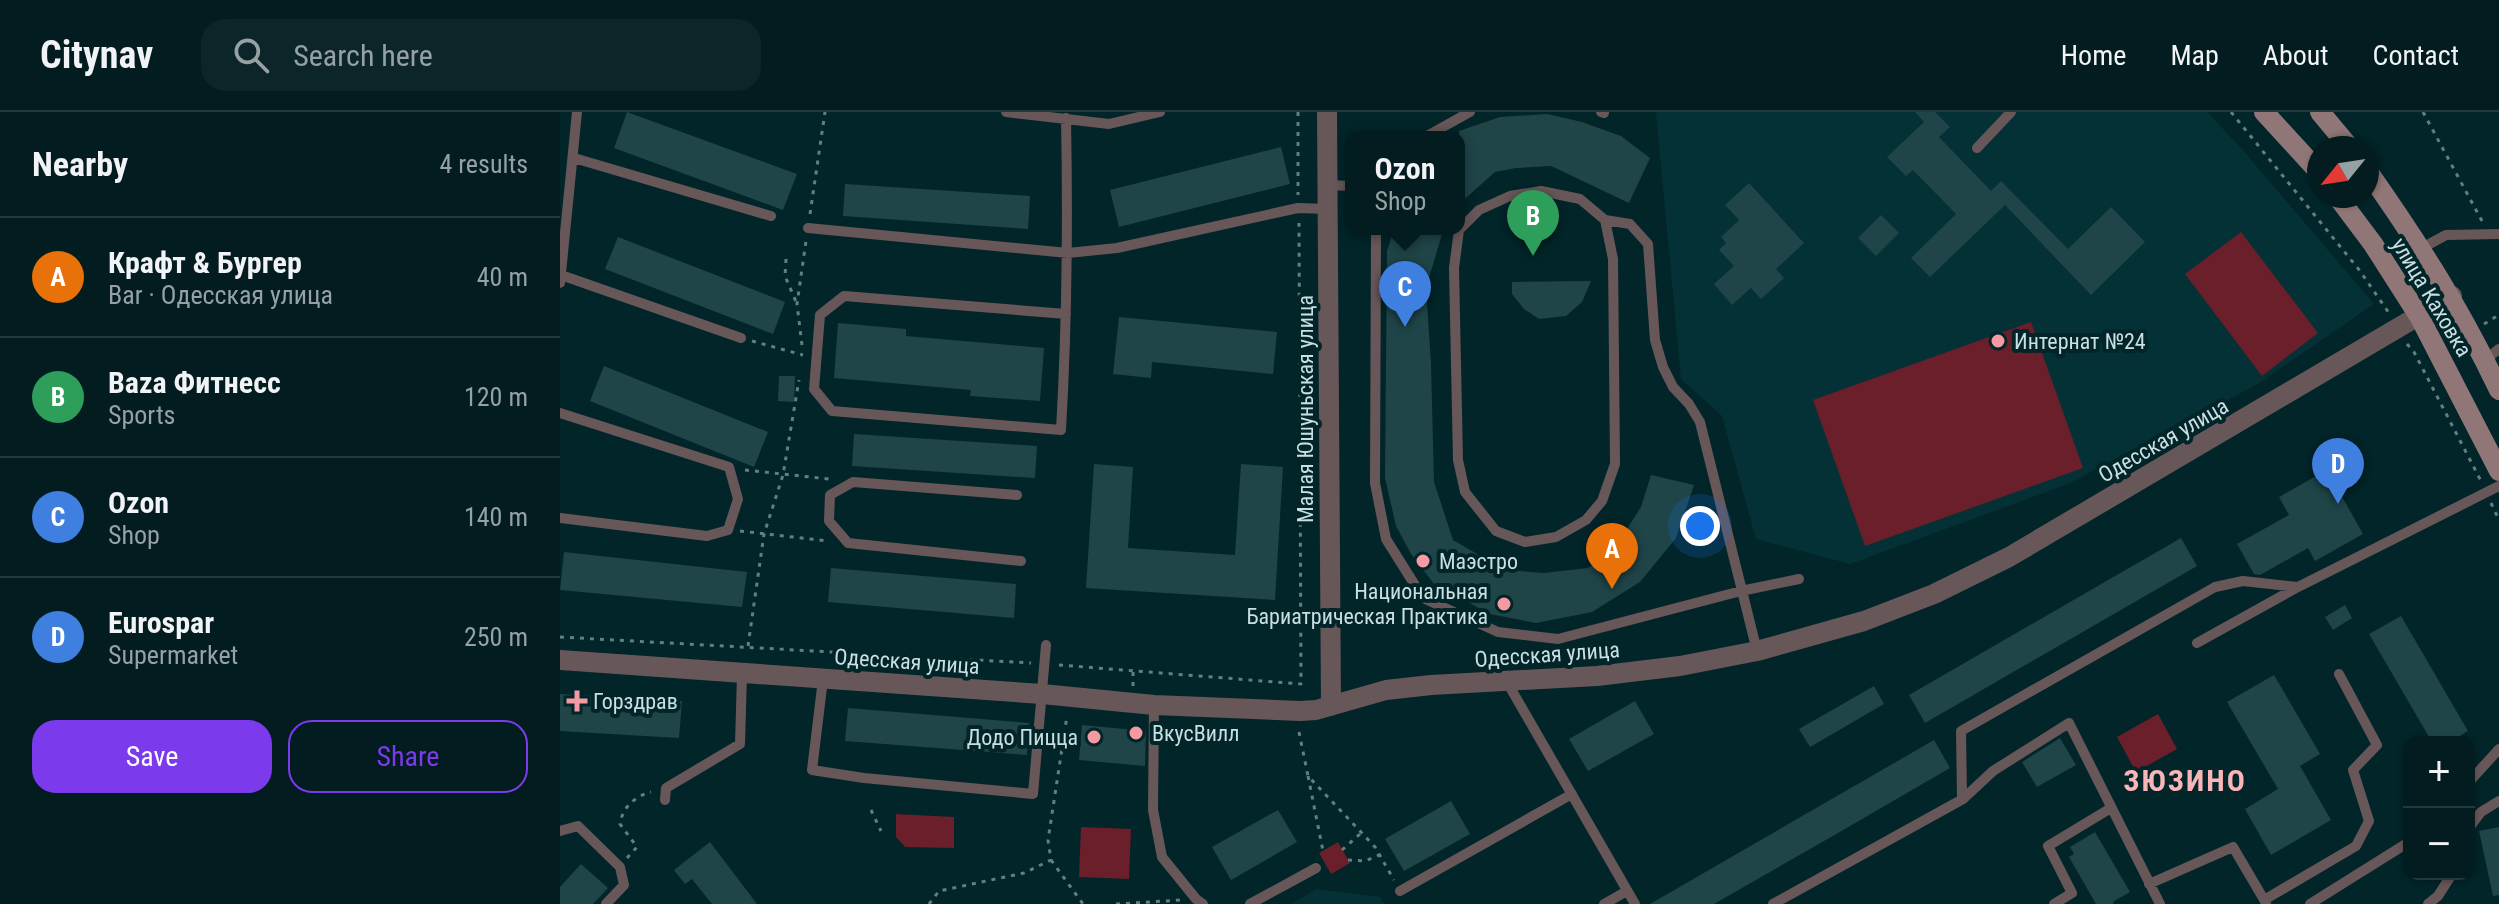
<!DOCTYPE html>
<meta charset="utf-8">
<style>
body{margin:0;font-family:"Roboto Condensed",sans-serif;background:#0c2528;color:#f1f3f6}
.controls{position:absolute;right:24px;bottom:24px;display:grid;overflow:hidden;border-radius:16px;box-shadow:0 2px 6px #0004}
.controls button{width:72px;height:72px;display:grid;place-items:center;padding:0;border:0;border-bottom:2px solid #233a3d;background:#021c1f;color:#f1f3f6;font:40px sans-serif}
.compass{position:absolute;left:1747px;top:24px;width:72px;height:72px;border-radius:50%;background:#021c1f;box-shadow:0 2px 6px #0004;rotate:240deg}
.you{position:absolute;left:1140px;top:414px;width:28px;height:28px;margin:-20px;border:6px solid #fff;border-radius:50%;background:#1a73e8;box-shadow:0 0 0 12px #1a73e833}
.badge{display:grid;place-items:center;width:52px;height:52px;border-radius:50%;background:#7c3aed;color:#fff;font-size:26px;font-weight:700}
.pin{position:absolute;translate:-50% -66px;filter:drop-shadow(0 2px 4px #0008)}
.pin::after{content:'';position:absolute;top:42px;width:28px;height:24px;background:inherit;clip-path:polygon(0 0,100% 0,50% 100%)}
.popup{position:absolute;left:785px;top:19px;width:120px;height:104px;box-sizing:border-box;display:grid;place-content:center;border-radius:16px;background:#021c1f;filter:drop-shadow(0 2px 6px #0005);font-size:26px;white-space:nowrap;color:#96a1a4}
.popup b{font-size:30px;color:#f1f3f6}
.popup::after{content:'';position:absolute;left:50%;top:100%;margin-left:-16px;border:16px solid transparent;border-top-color:#021c1f}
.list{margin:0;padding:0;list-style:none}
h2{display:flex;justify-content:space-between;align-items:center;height:104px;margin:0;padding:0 32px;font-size:34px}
h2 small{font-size:26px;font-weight:400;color:#96a1a4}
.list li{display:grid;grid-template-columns:52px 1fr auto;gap:24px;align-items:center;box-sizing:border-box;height:120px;padding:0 32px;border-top:2px solid #233a3d}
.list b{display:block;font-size:30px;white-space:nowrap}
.list p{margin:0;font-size:26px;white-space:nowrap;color:#96a1a4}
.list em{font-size:26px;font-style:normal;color:#96a1a4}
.actions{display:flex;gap:16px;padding:24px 32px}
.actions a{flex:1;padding:18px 0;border:2px solid #7c3aed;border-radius:24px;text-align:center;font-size:28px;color:#7c3aed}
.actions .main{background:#7c3aed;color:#fff}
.icon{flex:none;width:44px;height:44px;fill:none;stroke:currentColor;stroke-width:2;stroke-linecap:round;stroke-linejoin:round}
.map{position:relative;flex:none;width:1939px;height:792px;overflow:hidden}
header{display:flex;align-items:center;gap:48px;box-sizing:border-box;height:112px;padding:0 40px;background:#021c1f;border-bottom:2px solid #233a3d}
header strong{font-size:38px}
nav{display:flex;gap:44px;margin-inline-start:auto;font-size:28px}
.search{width:560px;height:72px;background:#0c2528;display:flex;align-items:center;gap:20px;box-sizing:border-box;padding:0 28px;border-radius:24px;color:#96a1a4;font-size:30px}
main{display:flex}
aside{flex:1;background:#021c1f}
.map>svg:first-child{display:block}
.built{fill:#043136}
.green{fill:#6a1f2a}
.building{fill:#1f4549}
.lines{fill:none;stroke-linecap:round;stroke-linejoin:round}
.path{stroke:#627f82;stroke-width:3;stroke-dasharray:4 6;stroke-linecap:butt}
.service{stroke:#685758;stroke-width:10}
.minor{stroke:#685758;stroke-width:20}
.secondary{stroke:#917677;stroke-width:20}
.poi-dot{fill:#f49aa0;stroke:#022529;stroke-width:3}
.labels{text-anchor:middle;stroke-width:8;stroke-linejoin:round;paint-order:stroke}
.street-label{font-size:22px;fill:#c9dfe2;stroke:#022529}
.poi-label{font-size:22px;fill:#c9dfe2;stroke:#022529;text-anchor:start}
.district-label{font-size:30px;font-weight:bold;letter-spacing:2px;fill:#f9b5b8;stroke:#022529}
</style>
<header>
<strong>Citynav</strong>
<div class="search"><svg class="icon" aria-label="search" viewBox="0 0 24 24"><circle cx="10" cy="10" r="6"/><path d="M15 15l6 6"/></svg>Search here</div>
<nav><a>Home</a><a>Map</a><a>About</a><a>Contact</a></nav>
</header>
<main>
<aside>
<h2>Nearby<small>4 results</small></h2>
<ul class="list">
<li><span class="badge" style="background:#e8710a">A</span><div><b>Крафт &amp; Бургер</b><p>Bar · Одесская улица</p></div><em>40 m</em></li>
<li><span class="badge" style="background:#2e9e5b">B</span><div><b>Baza Фитнесс</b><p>Sports</p></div><em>120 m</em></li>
<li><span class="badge" style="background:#3f7fe0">C</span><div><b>Ozon</b><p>Shop</p></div><em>140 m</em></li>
<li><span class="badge" style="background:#3f7fe0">D</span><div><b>Eurospar</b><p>Supermarket</p></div><em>250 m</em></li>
</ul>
<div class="actions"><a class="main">Save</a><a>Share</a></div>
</aside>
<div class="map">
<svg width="1939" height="792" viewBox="0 0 1939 792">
<rect width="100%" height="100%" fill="#022529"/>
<path class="built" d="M1096 0H1647L1682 37 1814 192 1696 273 1508 372 1290 452 1196 427 1162 304 1121 267Z
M756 777 820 785 824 792H732Z"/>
<path class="green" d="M1681 120 1758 221 1702 264 1625 162Z
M1471 210 1523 356 1305 434 1253 288Z
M1598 602 1617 637 1576 660 1557 625Z
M336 702 394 705V736L345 735 336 725Z
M521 715 571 717 569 767 519 765Z
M778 730 790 751 771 762 759 741Z"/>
<path class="building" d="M67 0 237 62 223 98 54 36Z
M1355 0H1375L1390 15 1379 25 1431 79 1441 69 1508 137 1551 95 1585 130 1531 183 1445 93 1370 165 1351 146 1396 102 1353 58 1346 64 1327 45 1364 10Z
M987 2 1022 10 1061 24 1090 46 1069 91 991 54 956 56 935 60 899 92V19L940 5Z
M721 35 730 72 559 115 550 78Z
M1189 71 1244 131 1216 157 1224 166 1201 187 1191 176 1172 193 1154 172 1174 154 1159 138 1166 131 1161 125 1179 108 1165 93Z
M285 72 470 84 468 117 283 104Z
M1321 103 1339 121 1316 144 1298 126Z
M834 117H870L882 122 866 176 871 252 874 370 893 428 945 458 984 461 1028 456 1056 434 1081 395 1091 363 1134 373 1116 426 1080 470 1032 500 976 511 930 502 874 472 851 442 836 414 825 366 827 139Z
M58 125 225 190 213 222 45 157Z
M1031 169 1022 190 1006 204 979 207 964 197 952 182V170Z
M559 205 717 220 713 262 592 250 591 266 553 262Z
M278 211 346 217V224L484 236 480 289 410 284 411 278 274 266Z
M44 254 208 320 194 355 30 289Z
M219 264H235L234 290 218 289Z
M294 322 477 334 475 366 292 354Z
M534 352 573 355 568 436 675 443 681 352 723 355 715 488 526 476Z
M1767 358 1803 422 1755 449 1748 436 1700 463 1694 462 1677 432 1729 403 1719 385Z
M1621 426 1637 454 1365 611 1349 583Z
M4 440 187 460 182 495 0 478Z
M271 456 456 472 454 506 268 490Z
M1785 493 1792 506 1773 518 1765 505Z
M1841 504 1908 619 1890 630H1872L1809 522Z
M1714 563 1760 642 1740 654 1771 708 1711 743 1685 697 1718 677 1667 590Z
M1314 574 1324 592 1250 635 1239 617Z
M0 582 122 589 119 626 0 619Z
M1075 589 1094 622 1028 659 1009 627Z
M288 596 469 611 467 643 285 629Z
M522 613 586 619 585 654 519 648Z
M1500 626 1516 653 1477 675 1462 650Z
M1374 628 1390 656 1278 721 1154 792H1090Z
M891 689 910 722 844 759 825 727Z
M718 698 737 730 671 768 652 735Z
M1939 715V783L1933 784 1919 719Z
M1535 720 1570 780 1554 789 1553 792H1536L1509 745 1514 742 1510 735Z
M150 730 197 792H152L132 767 125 772 114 758Z
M21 752 48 776 33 792H0V775Z"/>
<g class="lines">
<path class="path" d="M738 0V83
M1671 0 1800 159 1829 201
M1863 0 1922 109
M250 102 265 0
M226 147 225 164 237 192
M1924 212 1937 204
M192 229 243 243
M1847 232 1854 240 1921 369
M242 233 237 192 246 129
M185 358 269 367
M1931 391 1939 408
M180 419 268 429
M0 525 471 551
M188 534 204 422 223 363 239 268
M499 553 741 572 739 111
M573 574V558
M739 620 748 664 815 735 834 768
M748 664 763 739
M311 698 321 719
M782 738 800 722
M67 746 77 735 60 712C62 696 75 684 91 680
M491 748 523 792
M788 748 805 749 819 743
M369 792 379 779 464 761 491 748 488 728 507 604
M556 792 620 788"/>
<path class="service" d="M446 0 549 12 600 0
M1041 0 1044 1
M506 6C508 111 507 214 501 318L272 299 254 277 260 203 284 184 506 202
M865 25 910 0
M1417 36 1451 0
M14 46 211 104
M767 73 791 74
M981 79 1020 87 1045 108 1053 147 1055 352 1042 389 1026 408 996 425 965 430 936 419 905 380 898 348 894 156 899 118 919 98 950 84Z
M1045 108 1070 112 1088 132 1095 228 1103 255 1113 275 1129 292 1140 310 1197 539
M248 116 508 141 557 136 738 96 767 97
M816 117 815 371 826 427 863 486 938 520 998 527 1181 479 1239 467
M1862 136 1886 123 1939 122
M1 163 181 226
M0 171 17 0
M1925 248 1939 237
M0 301 169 355 178 387 168 418 147 424 0 406
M457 383 293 370 270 383 269 409 288 431 461 449
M1637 531 1738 475 1939 374
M263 567 252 658 304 666 473 682 486 533
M947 570 1075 792
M594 593 593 698 602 745 636 787 643 792
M1909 670 1939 637
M1402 686 1401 619 1655 475 1683 469 1738 475
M105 688 106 676 180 632 182 562
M1909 716 1921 700 1939 689
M0 719 18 714 60 755 64 773 46 792
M1589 772 1673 735 1706 791
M840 779 1012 682
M1704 788 1796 734 1809 709 1793 658 1817 633 1779 562
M690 792 756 756
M1044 792 1067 779
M1213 792 1403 687 1433 659 1509 611 1600 792
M1494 792 1512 781 1488 734 1551 696
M1750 792 1849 730
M1868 792 1878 784 1892 762"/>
<path class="minor" d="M767 0 771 594
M0 548 482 582 594 593 740 599 756 598 826 578 871 573 1037 564 1120 554 1197 539 1304 509 1374 482 1449 445 1892 184"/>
<path class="secondary" d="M1704 0 1759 60
M1760 0 1790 36
M1807 58C1859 132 1900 196 1939 278
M1777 84 1813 132 1859 204 1939 359"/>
</g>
<g class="poi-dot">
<circle cx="1438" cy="229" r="8"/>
<circle cx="863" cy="449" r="8"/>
<circle cx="944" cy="492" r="8"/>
<path d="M13 577h8v8h8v8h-8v8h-8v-8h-8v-8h8z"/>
<circle cx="576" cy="621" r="8"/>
<circle cx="534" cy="625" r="8"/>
</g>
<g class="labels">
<g class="street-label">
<text transform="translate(1872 185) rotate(59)" y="8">улица Каховка</text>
<text transform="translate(745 297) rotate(-90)" y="8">Малая Юшуньская улица</text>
<text transform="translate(1603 328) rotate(-30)" y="8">Одесская улица</text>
<text transform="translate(987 542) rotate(-4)" y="8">Одесская улица</text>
<text transform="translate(347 549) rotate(4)" y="8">Одесская улица</text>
</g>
<g class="poi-label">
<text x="1454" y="237">Интернат №24</text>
<text x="879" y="457">Маэстро</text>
<text x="928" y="487" text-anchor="end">Национальная<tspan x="928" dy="25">Бариатрическая Практика</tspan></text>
<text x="33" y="597">Горздрав</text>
<text x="592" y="629">ВкусВилл</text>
<text x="518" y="633" text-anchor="end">Додо Пицца</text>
</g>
<g class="district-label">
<text x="1625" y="679">ЗЮЗИНО</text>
</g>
</g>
</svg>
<div class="controls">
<button>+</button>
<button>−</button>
</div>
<svg class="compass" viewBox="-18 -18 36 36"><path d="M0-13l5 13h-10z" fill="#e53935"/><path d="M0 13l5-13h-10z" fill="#96a1a4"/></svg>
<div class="you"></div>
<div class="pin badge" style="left:1052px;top:477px;background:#e8710a">A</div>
<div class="pin badge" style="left:973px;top:144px;background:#2e9e5b">B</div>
<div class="pin badge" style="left:845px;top:215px;background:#3f7fe0">C</div>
<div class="popup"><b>Ozon</b>Shop</div>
<div class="pin badge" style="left:1778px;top:392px;background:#3f7fe0">D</div>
</div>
</main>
